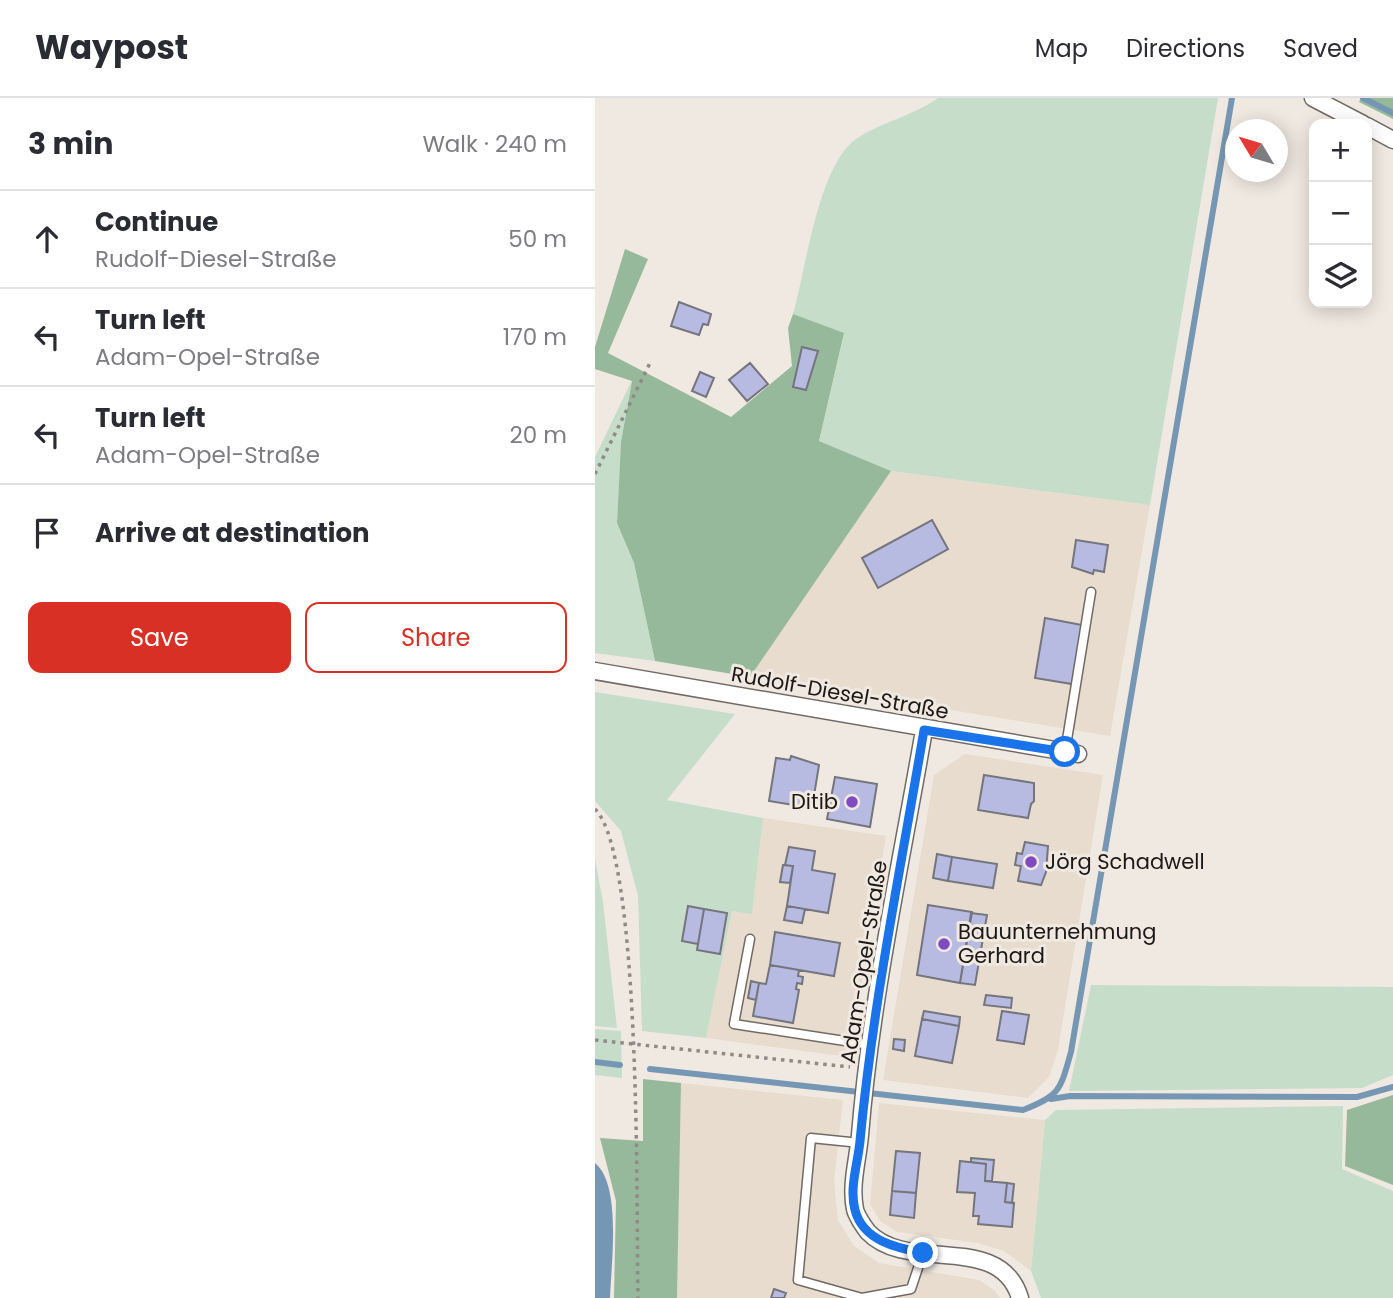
<!DOCTYPE html>
<meta charset="utf-8">
<style>
body{margin:0;font-family:Poppins,sans-serif;background:#f7f7f7;color:#2b2b33}
.controls{position:absolute;right:21px;top:21px;display:grid;overflow:hidden;border-radius:14px;box-shadow:0 4px 18px #0003}
.controls button{width:63px;height:63px;display:grid;place-items:center;padding:0;border:0;border-bottom:2px solid #e1e1e2;background:#fff;color:#2b2b33;font:35px sans-serif}
.compass{position:absolute;left:630px;top:21px;width:63px;height:63px;border-radius:50%;background:#fff;box-shadow:0 4px 18px #0003;rotate:308deg}
.stop{position:absolute;width:21px;height:21px;margin:-16px;border:5px solid #1a73e8;border-radius:50%;background:#fff}
.stop.end{background:#1a73e8;border-color:#fff;box-shadow:0 2px 7px #0008}
.list{margin:0;padding:0;list-style:none}
h2{display:flex;justify-content:space-between;align-items:center;height:91px;margin:0;padding:0 28px;font-size:30px}
h2 small{font-size:23px;font-weight:400;color:#7c7c81}
.list li{display:grid;grid-template-columns:46px 1fr auto;gap:21px;align-items:center;box-sizing:border-box;height:98px;padding:0 28px;border-top:2px solid #e1e1e2}
.list b{display:block;font-size:26px;white-space:nowrap}
.list p{margin:0;font-size:23px;white-space:nowrap;color:#7c7c81}
.list em{font-size:23px;font-style:normal;color:#7c7c81}
.actions{display:flex;gap:14px;padding:21px 28px}
.actions a{flex:1;padding:16px 0;border:2px solid #d93025;border-radius:14px;text-align:center;font-size:24px;color:#d93025}
.actions .main{background:#d93025;color:#fff}
.icon{flex:none;width:38px;height:38px;fill:none;stroke:currentColor;stroke-width:2;stroke-linecap:round;stroke-linejoin:round}
.map{position:relative;flex:none;width:798px;height:1200px;overflow:hidden}
header{display:flex;align-items:center;gap:42px;box-sizing:border-box;height:98px;padding:0 35px;background:#fff;border-bottom:2px solid #e1e1e2}
header strong{font-size:33px}
nav{display:flex;gap:38px;margin-inline-start:auto;font-size:24px}
main{display:flex}
aside{flex:1;background:#fff}
.map>svg:first-child{display:block}
.built{fill:#e8dcce}
.green{fill:#c6ddc9}
.forest{fill:#96b89b}
.water{fill:#7697b3}
.lines{fill:none;stroke-linecap:round;stroke-linejoin:round}
.stream{stroke:#7697b3;stroke-width:6}
.building{fill:#b7bbe2;stroke:#74757d;stroke-width:2}
.lane-casing{stroke:#716a64;stroke-width:11}
.street-casing{stroke:#716a64;stroke-width:19}
.path{stroke:#8f8a84;stroke-width:3.5;stroke-dasharray:3.5 5;stroke-linecap:butt}
.lane{stroke:#fff;stroke-width:8}
.street{stroke:#fff;stroke-width:16}
.route{stroke:#1a73e8;stroke-width:9}
.poi-dot{fill:#804ac1;stroke:#f0e9e1;stroke-width:2.5}
.labels{text-anchor:middle;stroke-width:6;stroke-linejoin:round;paint-order:stroke}
.street-label{font-size:21px;fill:#1b1815;stroke:#f0e9e1}
.poi-label{font-size:21px;fill:#1b1815;stroke:#f0e9e1;text-anchor:start}
</style>
<header>
<strong>Waypost</strong>
<nav><a>Map</a><a>Directions</a><a>Saved</a></nav>
</header>
<main>
<aside>
<h2>3 min<small>Walk · 240 m</small></h2>
<ul class="list">
<li><svg class="icon" aria-label="ahead" viewBox="0 0 24 24"><path d="M12 20V5M6 11l6-6 6 6"/></svg><div><b>Continue</b><p>Rudolf-Diesel-Straße</p></div><em>50 m</em></li>
<li><svg class="icon" aria-label="left" viewBox="0 0 24 24"><path d="M17 20v-9H6M10 6l-5 5 5 5"/></svg><div><b>Turn left</b><p>Adam-Opel-Straße</p></div><em>170 m</em></li>
<li><svg class="icon" aria-label="left" viewBox="0 0 24 24"><path d="M17 20v-9H6M10 6l-5 5 5 5"/></svg><div><b>Turn left</b><p>Adam-Opel-Straße</p></div><em>20 m</em></li>
<li><svg class="icon" aria-label="arrive" viewBox="0 0 24 24"><path d="M6 21V4h12l-3 4 3 4H6"/></svg><div><b>Arrive at destination</b></div></li>
</ul>
<div class="actions"><a class="main">Save</a><a>Share</a></div>
</aside>
<div class="map">
<svg width="798" height="1200" viewBox="0 0 798 1200">
<rect width="100%" height="100%" fill="#f0e9e1"/>
<path class="built" d="M296 373 555 407 515 638 155 579Z
M370 656 508 677 463 952 454 979 433 1000 288 982 339 677Z
M168 720 291 738 254 959 111 940 137 813 157 815Z
M86 985 248 1002 239 1083 243 1122 259 1148 284 1165 384 1182 399 1192 405 1200H82Z
M284 1005 450 1022 436 1173 409 1153 383 1145 302 1134 285 1123 275 1106Z"/>
<path class="green" d="M343 0H623L555 407 296 373 224 343 249 236 198 216C211 171 223 68 261 41 286 24 318 18 343 0Z
M37 282 26 344 22 425 39 465 60 563 0 555V359Z
M0 594 140 616 72 702 168 720 157 816 137 813 111 940 47 933 43 798 26 733 0 703Z
M0 761 8 804 22 930 0 928Z
M496 887 798 889V977L767 990 474 993Z
M0 931 26 933 27 980 0 977Z
M748 1008 747 1071 798 1093V1200H446L436 1173 450 1022 461 1012Z"/>
<path class="forest" d="M766 0H798V21L764 4Z
M30 151 53 161 13 255 136 319 197 268 193 230 198 216 249 235 224 343 296 373 155 579 60 563 39 465 22 425 26 344 37 283 0 271V249Z
M48 981 86 985 82 1200H19L21 1103 5 1040 48 1043Z
M798 997V1087L750 1068 752 1012Z"/>
<path class="water" d="M0 1065C27 1087 16 1167 15 1200H0Z"/>
<g class="lines">
<path class="stream" d="M768 0 798 15
M0 964 25 967
M55 971 428 1012C466 997 465 992 476 954L637 0
M456 1001 475 998 762 999 798 989"/>
</g>
<path class="building" d="M84 204 116 216 113 227 108 226 104 237 76 228Z
M207 249 223 253 211 292 198 289Z
M155 265 173 286 152 303 134 282Z
M105 274 119 280 111 299 97 293Z
M337 422 353 451 283 490 267 460Z
M481 442 513 447 509 474 499 472 498 476 477 469Z
M450 520 487 527 477 586 440 580Z
M196 658 224 667 217 710 174 703 181 660 195 662Z
M389 677 439 685V703L436 706 433 720 383 712Z
M240 679 282 686 275 729 232 721Z
M430 744 453 748 451 774 446 787 423 783 426 768 420 767 422 755 427 756Z
M194 749 220 753 217 772 240 776 233 815 192 808 198 768 190 767Z
M342 756 357 759 353 783 338 780Z
M357 759 402 766 398 790 353 783Z
M188 767 198 768 195 785 185 784Z
M333 807 377 814 365 885 322 877Z
M93 808 109 811 103 846 87 843Z
M192 808 210 811 207 825 189 822Z
M109 811 132 815 125 856 102 852Z
M376 815 392 817 380 887 365 885Z
M180 834 245 845 239 878 175 867Z
M175 867 204 872 203 878 208 879 207 886 202 885 201 891 204 892 198 925 158 918 164 885 171 886Z
M156 883 164 885 161 902 153 900Z
M391 897 417 900 416 910 389 907Z
M329 913 365 919 364 928 327 921Z
M407 913 434 917 429 946 402 942Z
M327 921 364 928 357 965 320 958Z
M299 941 310 942 309 953 298 951Z
M301 1053 325 1055 321 1095 297 1093Z
M376 1060 399 1062 397 1083H390L391 1066 376 1064Z
M365 1063 391 1066 390 1083 412 1085 410 1104 419 1105 417 1129 383 1126 384 1118H378L380 1095 362 1094Z
M412 1085 419 1086 417 1105 410 1104Z
M297 1093 321 1095 319 1120 295 1117Z
M179 1191 191 1195 189 1200H176Z"/>
<g class="lines">
<defs>
<path id="lane" d="M470 654 496 494
M155 841 139 926 276 947
M265 1045 216 1040 203 1182 267 1200
M267 1200 316 1191 328 1155"/>
<path id="street" d="M718 0 768 26
M772 28 798 42
M0 573 483 656
M329 632C306 766 276 901 265 1037 263 1061 255 1087 260 1111 261 1117 269 1129 273 1134 313 1176 405 1133 425 1200"/>
</defs>
<use href="#lane" class="lane-casing"/>
<use href="#street" class="street-casing"/>
<path class="path" d="M0 376 56 263
M0 711C47 757 41 1118 43 1200
M0 942 255 969"/>
<use href="#lane" class="lane"/>
<use href="#street" class="street"/>
</g>
<g class="lines">
<path class="route" d="M328 1155C302 1150 268 1143 260 1112 254 1090 263 1065 265 1043 278 905 306 769 329 632L470 654"/>
</g>
<g class="poi-dot">
<circle cx="257" cy="704" r="7"/>
<circle cx="436" cy="764" r="7"/>
<circle cx="349" cy="846" r="7"/>
</g>
<g class="labels">
<g class="street-label">
<text transform="translate(245 595) rotate(10)" y="7">Rudolf-Diesel-Straße</text>
<text transform="translate(269 864) rotate(-81)" y="7">Adam-Opel-Straße</text>
</g>
<g class="poi-label">
<text x="243" y="711" text-anchor="end">Ditib</text>
<text x="450" y="771">Jörg Schadwell</text>
<text x="363" y="841">Bauunternehmung<tspan x="363" dy="24">Gerhard</tspan></text>
</g>
</g>
</svg>
<div class="controls">
<button>+</button>
<button>−</button>
<button><svg class="icon" aria-label="layers" viewBox="0 0 24 24"><path d="M12 4l9 5-9 5-9-5zM3 14l9 5 9-5"/></svg></button>
</div>
<svg class="compass" viewBox="-18 -18 36 36"><path d="M0-13l5 13h-10z" fill="#e53935"/><path d="M0 13l5-13h-10z" fill="#7c7c81"/></svg>
<div class="stop" style="left:470px;top:654px"></div>
<div class="stop end" style="left:328px;top:1155px"></div>
</div>
</main>
